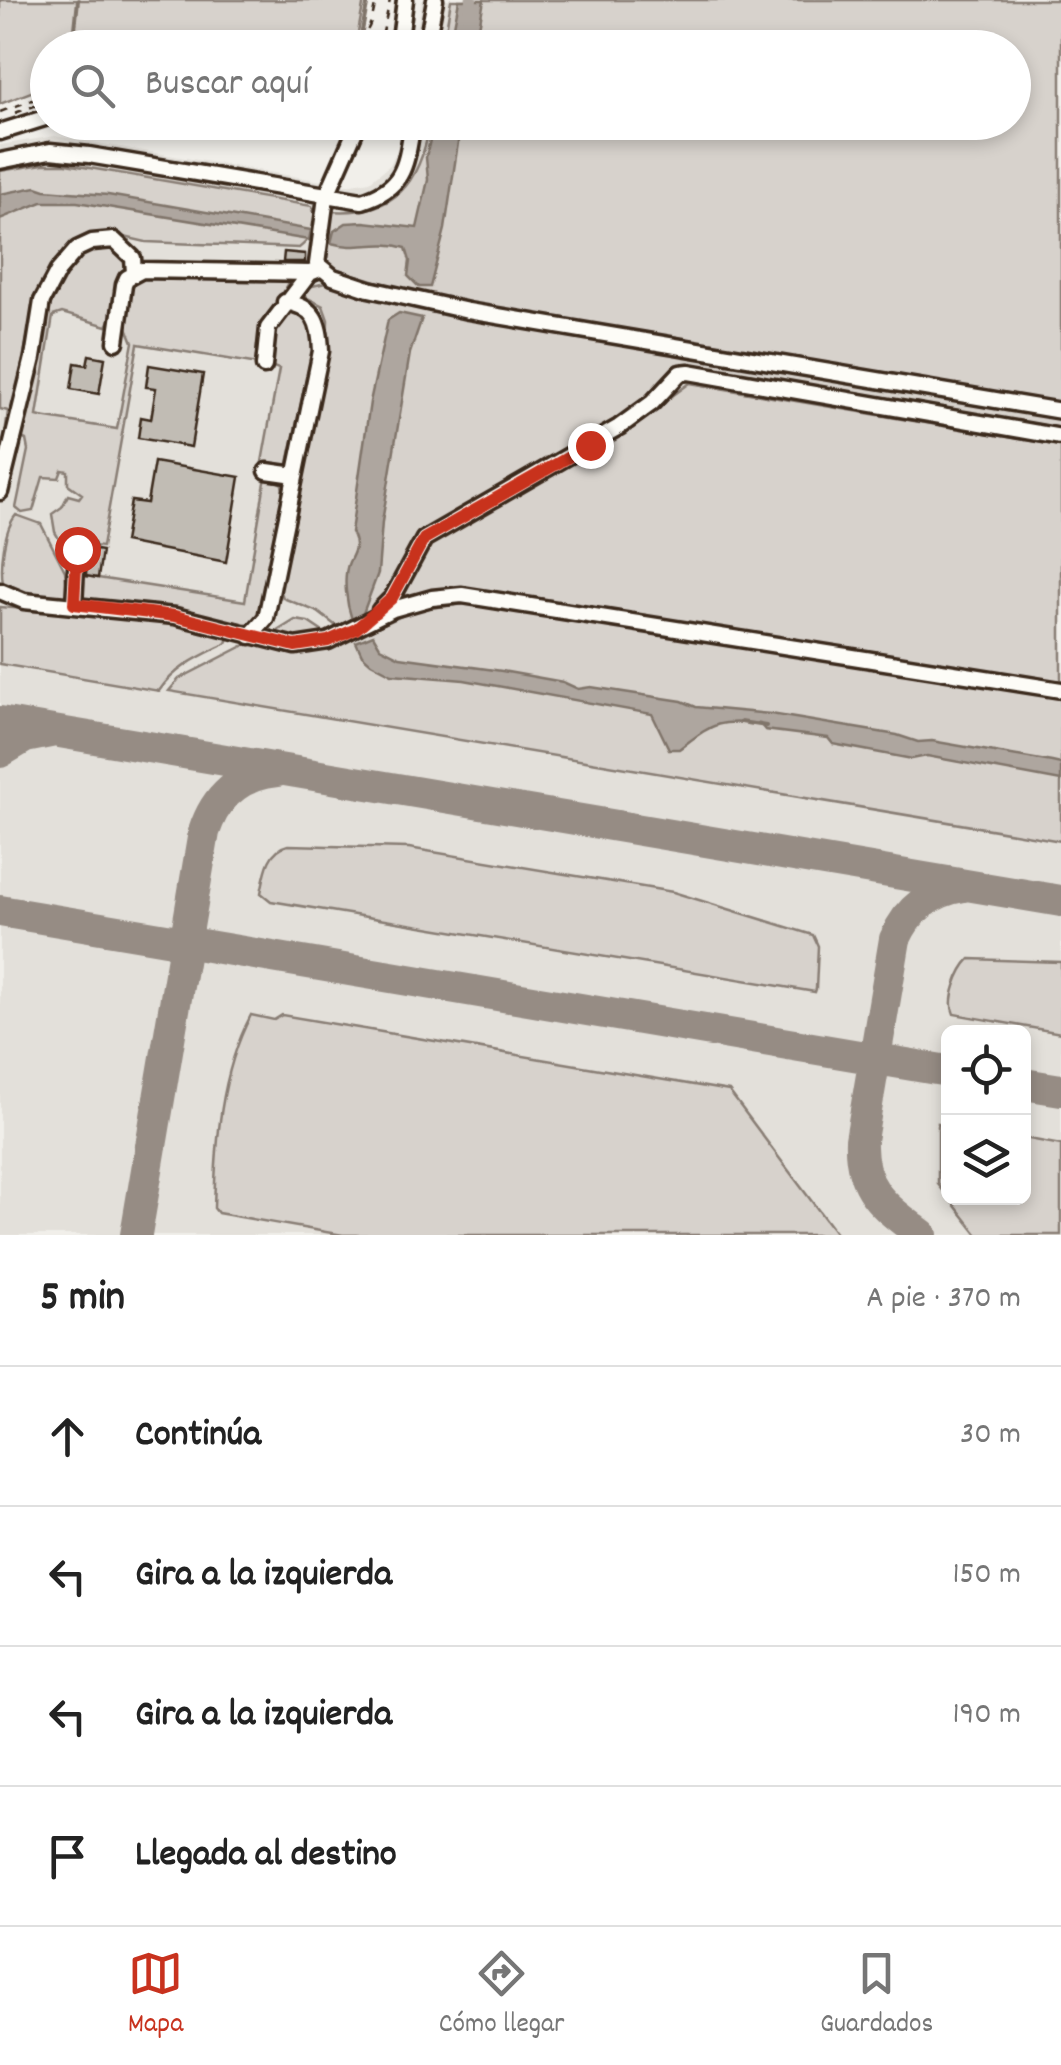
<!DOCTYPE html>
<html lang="es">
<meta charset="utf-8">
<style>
body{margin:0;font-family:Dekko,sans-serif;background:#f2f2f2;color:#222}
.controls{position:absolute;right:30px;bottom:30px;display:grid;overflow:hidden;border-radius:15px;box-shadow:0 5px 15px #0003}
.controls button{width:90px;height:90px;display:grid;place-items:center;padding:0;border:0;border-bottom:2px solid #e0e0e0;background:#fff;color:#222;font:50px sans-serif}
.stop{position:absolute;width:30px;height:30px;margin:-22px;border:8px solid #c8321e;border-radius:50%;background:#fff}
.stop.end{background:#c8321e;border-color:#fff;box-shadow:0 2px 10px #0008}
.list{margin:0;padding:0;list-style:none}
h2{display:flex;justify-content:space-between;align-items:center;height:130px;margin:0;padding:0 40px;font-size:42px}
h2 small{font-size:32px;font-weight:400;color:#767676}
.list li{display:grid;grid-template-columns:65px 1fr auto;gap:30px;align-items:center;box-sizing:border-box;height:140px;padding:0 40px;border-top:2px solid #e0e0e0}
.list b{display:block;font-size:38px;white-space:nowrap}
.list em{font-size:32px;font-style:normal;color:#767676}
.icon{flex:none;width:55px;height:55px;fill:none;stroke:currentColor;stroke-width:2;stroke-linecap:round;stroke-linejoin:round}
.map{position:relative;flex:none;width:1061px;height:1235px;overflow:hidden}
.search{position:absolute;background:#fff;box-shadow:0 5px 15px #0003;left:30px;right:30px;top:30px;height:110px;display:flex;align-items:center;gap:25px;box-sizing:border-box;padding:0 35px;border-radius:55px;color:#767676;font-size:38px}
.sheet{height:690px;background:#fff}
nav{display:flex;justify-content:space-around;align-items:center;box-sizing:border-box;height:140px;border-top:2px solid #e0e0e0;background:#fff;font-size:28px;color:#767676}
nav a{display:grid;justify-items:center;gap:5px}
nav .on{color:#c8321e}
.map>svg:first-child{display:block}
.built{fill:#e3e0da;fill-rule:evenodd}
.green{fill:#d7d2cc;stroke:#897e75;stroke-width:2.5}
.water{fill:#aea69f;stroke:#80746b;stroke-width:2.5}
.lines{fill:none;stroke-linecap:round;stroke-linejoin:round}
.stream{stroke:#80746b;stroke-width:4}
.canal{stroke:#aea69f;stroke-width:12}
.taxiway{stroke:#968c84;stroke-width:32}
.building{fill:#c1bcb4;stroke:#3b2a1e;stroke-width:2.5}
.minor-casing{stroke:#3b2a1e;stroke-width:21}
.path{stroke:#3b2a1e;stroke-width:2.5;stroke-dasharray:8 8;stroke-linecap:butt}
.minor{stroke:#fdfcf7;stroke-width:14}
.route{stroke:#c8321e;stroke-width:12}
</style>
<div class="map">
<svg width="1061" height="1235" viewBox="0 0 1061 1235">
<rect width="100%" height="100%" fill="#f1efea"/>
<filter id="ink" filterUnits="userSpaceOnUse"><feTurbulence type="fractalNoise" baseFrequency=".01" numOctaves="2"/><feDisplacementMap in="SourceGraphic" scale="20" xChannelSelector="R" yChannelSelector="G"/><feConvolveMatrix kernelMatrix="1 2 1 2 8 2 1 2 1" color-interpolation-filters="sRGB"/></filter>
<g filter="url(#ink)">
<path class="built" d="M422 0H1061V1235H0V145L55 136 345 185 370 181 390 165 397 150 402 123 1014 122V48L414 47ZM948 1032H1024V1198H948Z"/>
<path class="green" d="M0 0H364L358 33 258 48H48L47 86 0 104Z
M451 0H1061V405L423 295 333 268 325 258 329 211C395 216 420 184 430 123L1014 122V48L443 47Z
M43 164H66L312 206C319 223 313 237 299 248L146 242 107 233 76 243 58 257 30 324 0 474 8 411 0 409V171Z
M100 241 118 248 129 263C123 280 115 314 107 326L62 313 53 316 37 416 41 417 117 429 133 342 124 320 130 288 137 279 148 276 292 277C275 310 256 325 258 364L138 344 102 547 75 544 66 551 55 532 52 514 62 507 68 495 79 498 82 494 68 484V471L62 470 59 478 43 477 33 511 22 513 16 508 28 450 26 440 17 436 48 290 85 246Z
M330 282 488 321 1061 419V428L682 363 648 401 418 537 394 590 370 617 350 628 335 625 318 612 283 598 280 589 327 349 328 320 323 306 298 293 308 287Z
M289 310 302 311 313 325V348L287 468 262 462 279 369 270 366 274 333Z
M690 383 1061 446V685L492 594 398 606 424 546 620 434Z
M266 476 282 484 283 492 262 607C255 622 248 626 232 625L127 602 79 599V575L245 601Z
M16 515 41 524 65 571 68 597 21 592 3 583C0 566 4 529 16 515Z
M486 602 1061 697V841L169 691 179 679 249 643 315 649 350 639 417 609Z
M0 607 166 619 226 634 229 638 227 643C201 656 176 666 159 691L0 664Z
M295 620 308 622 329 636 304 643 266 638Z
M288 845 409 848 673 892 813 935 818 946 816 989 815 992 271 901 261 893C265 874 267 850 288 845Z
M970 959 1061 962V1033L954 1014C947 1000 959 970 970 959Z
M251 1015 274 1020 282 1015 729 1091 837 1235H343L218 1213 214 1208C216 1143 220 1074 251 1015Z
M938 1123 948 1125V1198H1024V1138L1061 1145V1235H978L938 1184Z"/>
<path class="water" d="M459 0H484L478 33 465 38 471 47H450Z
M434 123H461L445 229 430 287H419L408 276 410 261 406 248C377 239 359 251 331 243L334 231 346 223 364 222 417 228 428 180 426 157Z
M36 187 45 190 108 195 311 230 309 240 77 202H42L0 219V194Z
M399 313 422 318 410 353 382 522 378 573 362 616 352 620C347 605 342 578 349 562 355 551 358 545 351 532L370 402 388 320Z
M373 635 380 647 400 657 502 671 563 682 578 689 591 687 682 701 696 707 771 714 897 735 918 742 932 741 1052 762 1061 764V781L927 756 912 759 833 744 828 738 765 730 760 724C716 719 713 724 679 749H669L652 714 464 680 392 674 371 663 362 655 356 642Z"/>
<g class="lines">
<path class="stream" d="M362 31 368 0
M73 48 78 0
M741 722 766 726"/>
<path class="canal" d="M464 48 471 0"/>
<path class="taxiway" d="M0 722 1061 901
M0 752 25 737 50 732
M0 911 948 1071
M1024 1084 1061 1090
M136 1235 204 832C215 797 239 774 277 771
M922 1235C885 1207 859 1190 861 1140L895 939C908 909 931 891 964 886"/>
</g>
<path class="building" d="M284 252 305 254V262H283Z
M89 355 105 358 99 394 71 389 75 363 87 365Z
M149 365 203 374 191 447 138 438 141 417 151 419 156 388 146 387Z
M154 462 240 477 226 562 124 542 131 501 147 503Z
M96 550 102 551 98 578 86 576 87 559Z"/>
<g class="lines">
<defs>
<path id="minor" d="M399 48 405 0
M426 48 435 0
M359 122 326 197 317 264 333 277 369 289 468 311 1061 411
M0 132 48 117
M0 161 50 151 89 155 362 201C406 188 406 163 413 122
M116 342 124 285 127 278 142 270 310 273 320 269
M264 366 268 328 310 273
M267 471 295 475
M0 492 33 358 42 301 58 271 77 249 92 242 114 240 133 258 134 273
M0 591 24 601 175 616 295 646 328 641 393 609 432 598 462 595 1061 690
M74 605 77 549 86 548
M380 610 392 598 424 539 619 427 652 403 680 373 689 372 1061 437
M250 636 266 618 321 351C320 323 315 306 285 302"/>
</defs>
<use href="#minor" class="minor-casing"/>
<path class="path" d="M342 48C369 40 371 25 376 0
M372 48 383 32 390 0
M0 112 48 94
M15 113 48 101"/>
<use href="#minor" class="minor"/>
</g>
</g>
<g class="lines" filter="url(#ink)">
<path class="route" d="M77 549 74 604 175 616 295 646 328 641 356 629 392 598 424 539 590 445"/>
</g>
</svg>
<div class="controls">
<button><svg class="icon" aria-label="locate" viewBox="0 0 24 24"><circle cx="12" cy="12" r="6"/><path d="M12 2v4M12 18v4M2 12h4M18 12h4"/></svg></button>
<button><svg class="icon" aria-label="layers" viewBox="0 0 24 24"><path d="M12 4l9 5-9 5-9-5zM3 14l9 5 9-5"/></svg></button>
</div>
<div class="stop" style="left:77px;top:549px"></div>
<div class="stop end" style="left:590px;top:445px"></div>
<div class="search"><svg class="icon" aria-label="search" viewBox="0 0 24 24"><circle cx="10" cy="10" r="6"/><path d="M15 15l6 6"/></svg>Buscar aquí</div>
</div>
<section class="sheet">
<h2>5 min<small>A pie · 370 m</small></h2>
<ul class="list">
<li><svg class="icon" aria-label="ahead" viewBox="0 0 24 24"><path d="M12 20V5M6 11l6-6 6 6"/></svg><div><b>Continúa</b></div><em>30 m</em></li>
<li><svg class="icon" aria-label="left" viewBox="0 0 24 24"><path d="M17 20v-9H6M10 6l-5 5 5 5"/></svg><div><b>Gira a la izquierda</b></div><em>150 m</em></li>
<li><svg class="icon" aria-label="left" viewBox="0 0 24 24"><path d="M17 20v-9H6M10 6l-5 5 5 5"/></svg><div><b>Gira a la izquierda</b></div><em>190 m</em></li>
<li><svg class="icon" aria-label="arrive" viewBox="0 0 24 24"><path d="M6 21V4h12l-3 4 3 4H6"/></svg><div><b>Llegada al destino</b></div></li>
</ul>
</section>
<nav>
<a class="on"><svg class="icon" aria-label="map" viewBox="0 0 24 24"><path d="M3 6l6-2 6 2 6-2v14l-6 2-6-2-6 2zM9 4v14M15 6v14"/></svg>Mapa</a>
<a><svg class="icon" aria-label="directions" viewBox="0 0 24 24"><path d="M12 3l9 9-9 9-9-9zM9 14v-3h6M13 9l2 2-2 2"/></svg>Cómo llegar</a>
<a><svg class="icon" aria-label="saved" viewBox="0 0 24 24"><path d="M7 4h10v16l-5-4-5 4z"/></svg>Guardados</a>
</nav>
